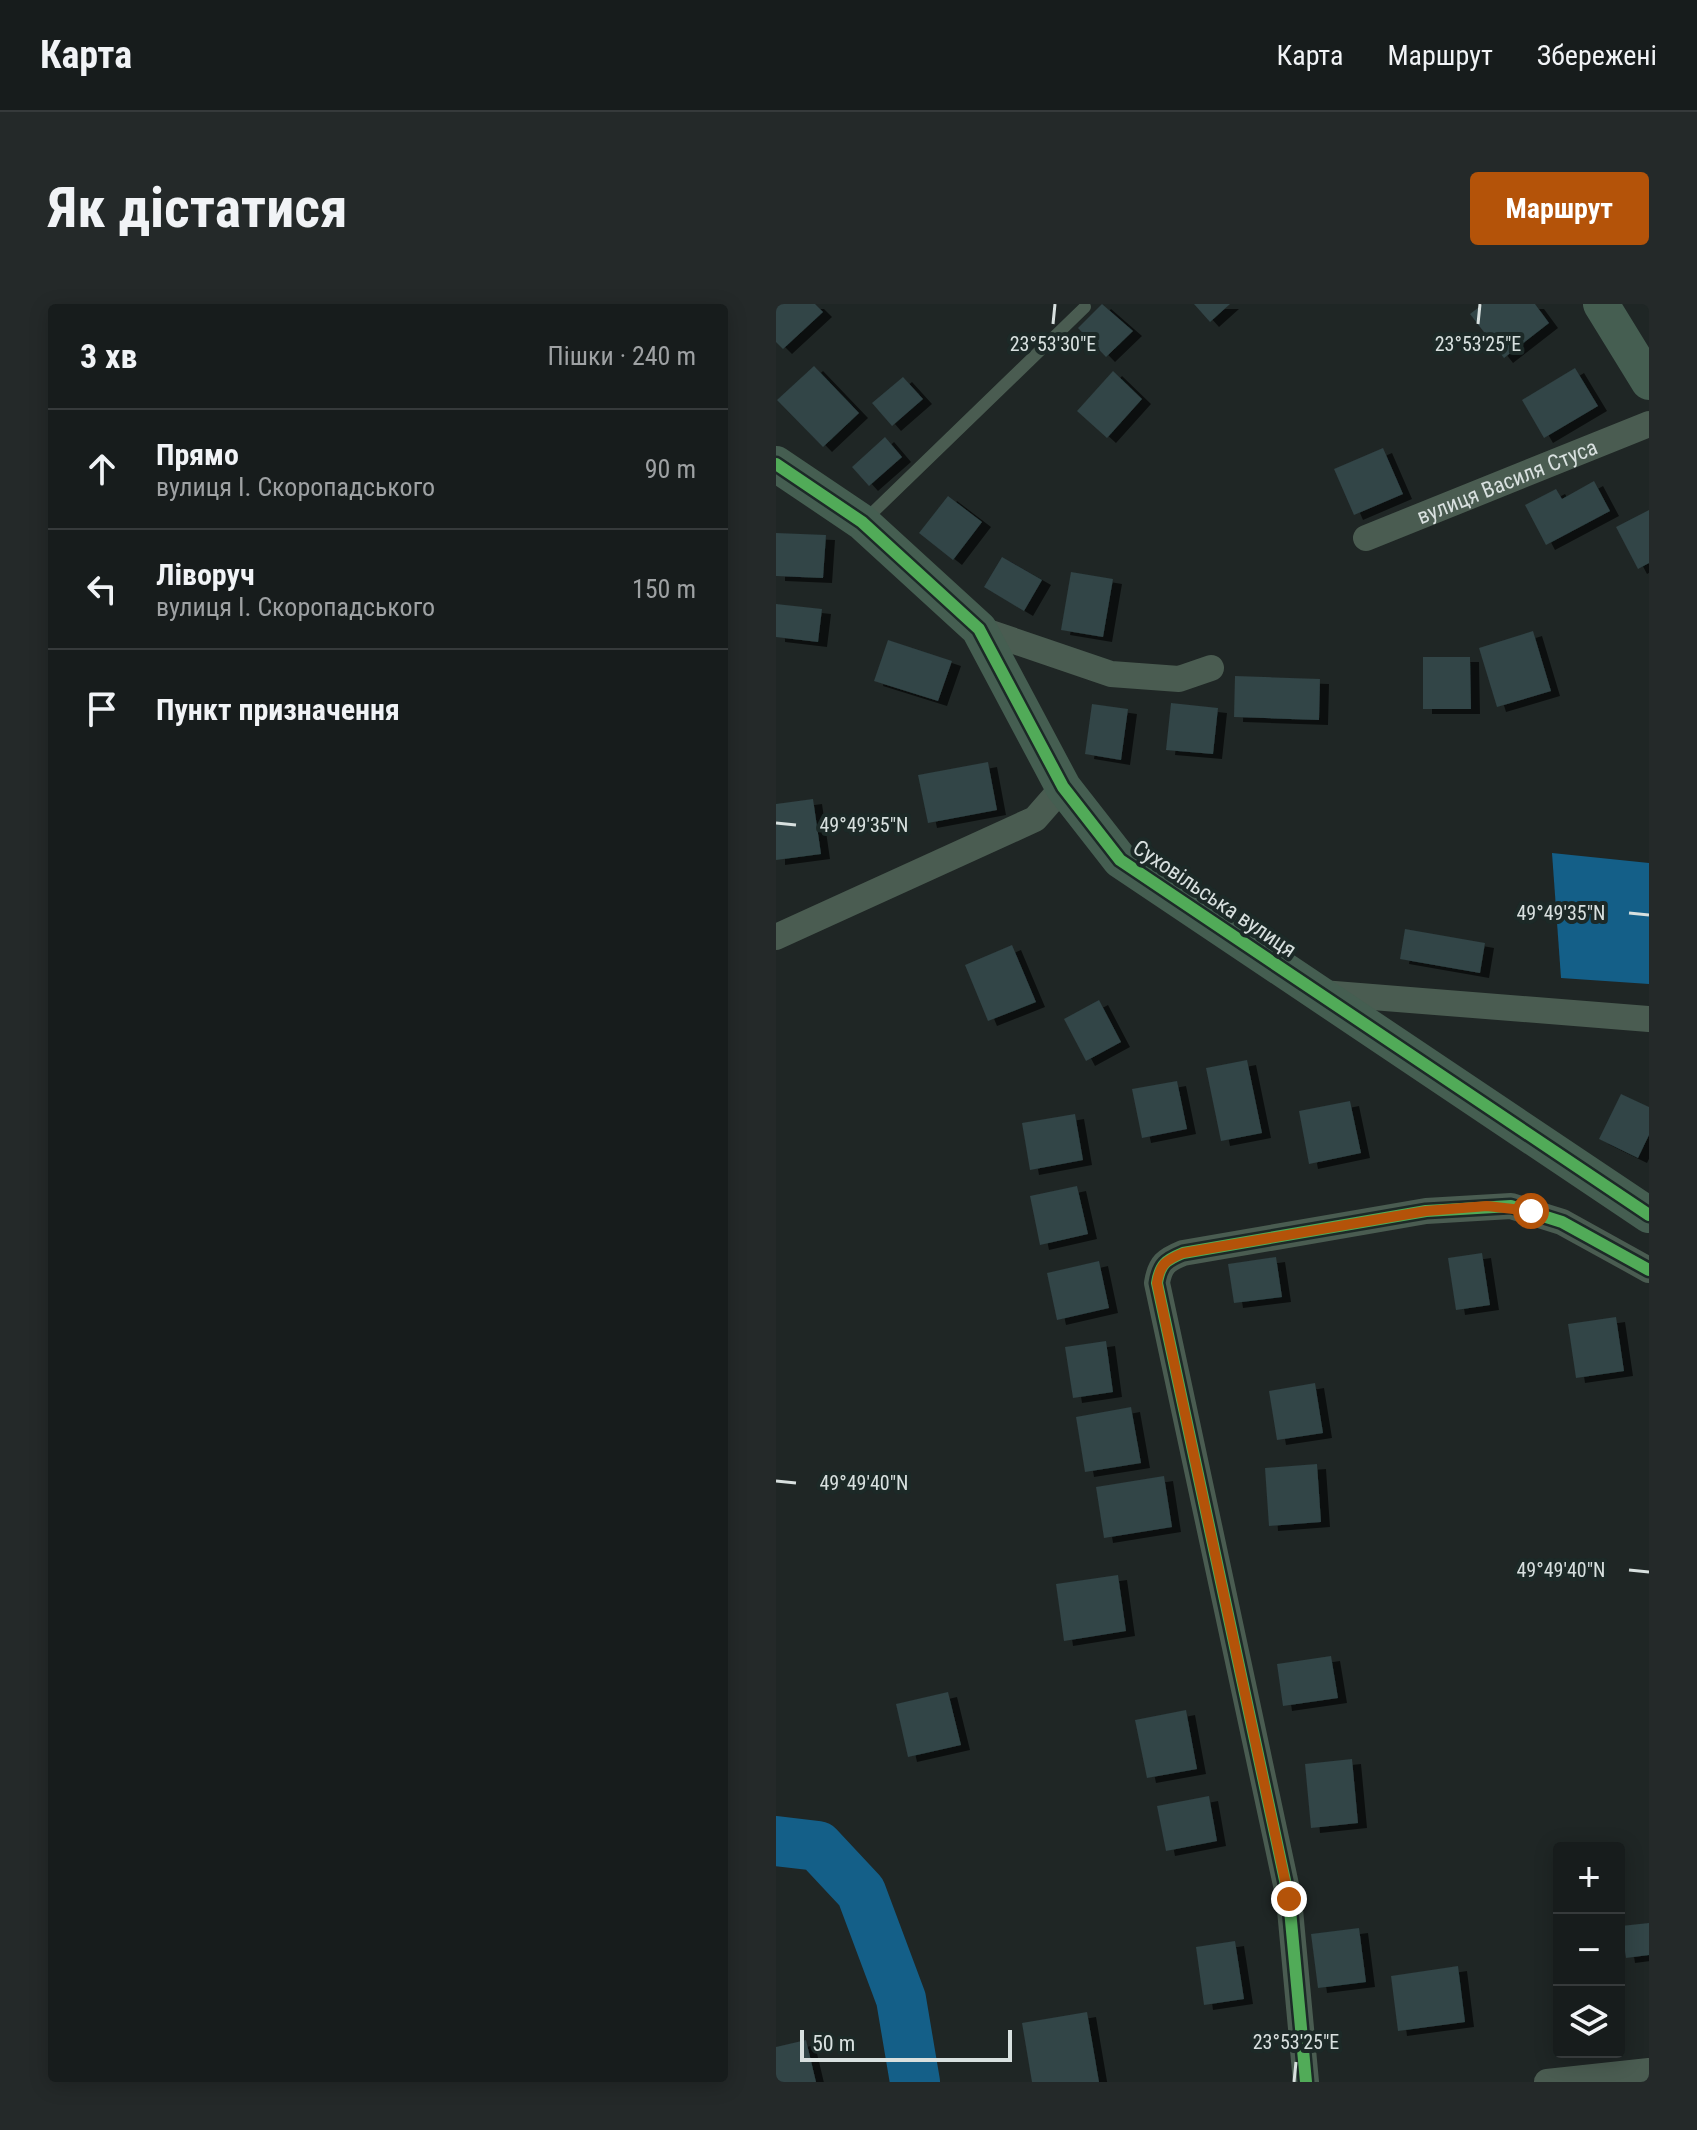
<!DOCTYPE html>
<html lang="uk">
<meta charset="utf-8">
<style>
body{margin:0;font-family:"Roboto Condensed",sans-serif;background:#242929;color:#f1f3f6}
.controls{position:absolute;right:24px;bottom:24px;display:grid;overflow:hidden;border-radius:8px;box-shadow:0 4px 20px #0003}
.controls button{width:72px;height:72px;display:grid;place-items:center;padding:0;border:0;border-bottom:2px solid #363a3b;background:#171c1c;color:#f1f3f6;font:40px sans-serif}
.scale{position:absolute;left:24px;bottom:20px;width:212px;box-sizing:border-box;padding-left:8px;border:4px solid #d8e0df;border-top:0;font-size:22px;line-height:28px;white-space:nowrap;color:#d8e0df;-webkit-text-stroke:6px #1c2927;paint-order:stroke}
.stop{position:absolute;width:24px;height:24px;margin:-18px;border:6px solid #b45309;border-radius:50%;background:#fff}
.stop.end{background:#b45309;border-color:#fff;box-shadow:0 2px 8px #0008}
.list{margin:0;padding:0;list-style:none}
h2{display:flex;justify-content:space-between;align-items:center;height:104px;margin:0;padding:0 32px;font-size:34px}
h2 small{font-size:26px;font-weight:400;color:#9ea1a3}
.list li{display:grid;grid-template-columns:52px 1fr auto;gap:24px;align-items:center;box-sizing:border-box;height:120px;padding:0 32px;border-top:2px solid #363a3b}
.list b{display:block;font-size:30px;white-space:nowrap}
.list p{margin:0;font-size:26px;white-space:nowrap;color:#9ea1a3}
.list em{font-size:26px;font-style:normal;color:#9ea1a3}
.icon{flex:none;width:44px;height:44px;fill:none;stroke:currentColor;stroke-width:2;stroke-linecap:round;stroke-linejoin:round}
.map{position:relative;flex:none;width:873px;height:1778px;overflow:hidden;border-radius:8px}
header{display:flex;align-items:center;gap:48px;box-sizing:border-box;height:112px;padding:0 40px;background:#171c1c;border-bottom:2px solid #363a3b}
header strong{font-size:38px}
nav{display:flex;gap:44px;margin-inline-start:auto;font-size:28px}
.intro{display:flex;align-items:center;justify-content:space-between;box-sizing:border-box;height:192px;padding:0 48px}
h1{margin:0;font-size:56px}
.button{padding:20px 36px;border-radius:8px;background:#b45309;color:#fff;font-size:28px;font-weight:700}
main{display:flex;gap:48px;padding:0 48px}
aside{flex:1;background:#171c1c;border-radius:8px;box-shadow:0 4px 20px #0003}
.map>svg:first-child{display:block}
.water{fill:#145f88}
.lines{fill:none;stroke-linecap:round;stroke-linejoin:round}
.river{stroke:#145f88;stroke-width:50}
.building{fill:#314446;filter:url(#shadow)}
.lane{stroke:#4a5c51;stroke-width:12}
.street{stroke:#4a5c51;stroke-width:26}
.secondary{stroke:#455e51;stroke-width:36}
.cycleway-casing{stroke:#1c2927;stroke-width:17}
.cycleway{stroke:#51ab58;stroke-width:12}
.route{stroke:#b45309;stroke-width:10}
.ticks{fill:none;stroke:#d8e0df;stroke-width:3}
.labels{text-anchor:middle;stroke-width:8;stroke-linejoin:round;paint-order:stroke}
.street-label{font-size:22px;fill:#d8e0df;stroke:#1c2927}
.ticks-label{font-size:20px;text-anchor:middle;fill:#d8e0df;stroke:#1c2927;stroke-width:8;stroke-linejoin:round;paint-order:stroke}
</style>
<header>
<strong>Карта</strong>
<nav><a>Карта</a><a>Маршрут</a><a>Збережені</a></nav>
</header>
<div class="intro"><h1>Як дістатися</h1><a class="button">Маршрут</a></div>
<main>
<aside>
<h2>3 хв<small>Пішки · 240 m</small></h2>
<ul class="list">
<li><svg class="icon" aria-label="ahead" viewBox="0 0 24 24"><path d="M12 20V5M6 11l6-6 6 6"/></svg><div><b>Прямо</b><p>вулиця І. Скоропадського</p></div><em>90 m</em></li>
<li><svg class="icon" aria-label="left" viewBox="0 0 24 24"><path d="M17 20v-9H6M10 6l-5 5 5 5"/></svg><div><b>Ліворуч</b><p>вулиця І. Скоропадського</p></div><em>150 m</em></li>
<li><svg class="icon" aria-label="arrive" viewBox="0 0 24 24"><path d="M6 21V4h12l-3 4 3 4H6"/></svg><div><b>Пункт призначення</b></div></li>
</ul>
</aside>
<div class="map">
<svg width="873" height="1778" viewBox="0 0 873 1778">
<defs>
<filter id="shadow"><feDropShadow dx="9" dy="5" stdDeviation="0" flood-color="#0009"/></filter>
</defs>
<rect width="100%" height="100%" fill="#1f2625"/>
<path class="water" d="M776 549 873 559V680L785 674Z"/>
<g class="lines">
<path class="river" d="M0 1537 42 1542 85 1588 125 1695 139 1778"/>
</g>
<path class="building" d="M0 0H39L47 8 7 45 0 38Z
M326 0 357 27 330 53 302 24Z
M418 0H454L434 18Z
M707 0H759L773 19 728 54 694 10Z
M38 62 83 109 47 143 1 96Z
M799 64 822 102 768 134 746 96Z
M337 67 366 95 331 134 301 107Z
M127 73 147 95 116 122 96 99Z
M109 133 126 153 93 182 76 163Z
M607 144 627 190 578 211 558 165Z
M818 177 834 207 770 241 749 201 780 185 786 195Z
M172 192 206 218 177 256 143 229Z
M873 206V259L862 265 840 223Z
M0 229 50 231 47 274 0 272Z
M226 253 266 276 248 307 208 283Z
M295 268 337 275 327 333 285 326Z
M0 300 46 305 42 338 0 333Z
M757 327 775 387 721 403 703 344Z
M112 336 176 357 162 397 98 377Z
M647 353H694L695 405H647Z
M459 372 544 375 543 416 458 413Z
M395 399 442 404 437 450 390 446Z
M316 400 352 405 345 456 309 450Z
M212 458 221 506 152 519 142 471Z
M37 495 45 550 0 556V500Z
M629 625 709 639 704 669 624 655Z
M236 641 260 698 212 717 189 661Z
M323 696 345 738 310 757 288 715Z
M471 756 486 829 445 837 430 764Z
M401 777 411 825 366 834 356 785Z
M845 790 873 803V831L862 854 823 835Z
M574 797 585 849 533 860 523 807Z
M299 810 307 856 254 866 246 819Z
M301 882 312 930 264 941 254 892Z
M706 949 714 1001 680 1006 672 954Z
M500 953 506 993 458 999 452 960Z
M323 957 333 1004 281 1016 271 969Z
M840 1013 848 1067 800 1074 792 1020Z
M330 1037 337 1088 297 1094 289 1043Z
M539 1079 547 1129 501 1136 493 1087Z
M355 1103 365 1159 309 1168 300 1113Z
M541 1160 545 1218 493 1222 489 1164Z
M388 1172 396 1223 328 1234 320 1183Z
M342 1271 350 1327 288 1337 280 1280Z
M555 1352 562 1394 507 1402 501 1360Z
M172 1388 185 1441 132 1453 120 1400Z
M410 1406 421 1465 371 1474 359 1416Z
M576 1455 582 1519 535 1524 529 1460Z
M433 1492 441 1537 390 1547 381 1502Z
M873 1619V1651L850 1654 845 1622Z
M583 1624 590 1678 542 1684 535 1630Z
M459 1637 468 1695 428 1701 420 1643Z
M682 1662 689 1718 622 1727 615 1672Z
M311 1708 323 1778H256L246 1719Z
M30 1736 40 1778H0V1743Z"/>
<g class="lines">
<path class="lane" d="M89 216 309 3"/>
<g class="street">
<path id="s1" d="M590 234 873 120"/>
<path d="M203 325 335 370 403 375 435 364"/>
<path d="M0 633 259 515 287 483"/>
<path d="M546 689 873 715"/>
<path d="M530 1778 513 1595 381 979C384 960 390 956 407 949L650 907 735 902 786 918 873 966"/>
<path d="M771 1778 873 1767"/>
</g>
<path class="secondary" d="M825 0 873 78
M0 160 86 218 203 325 287 483 344 556 873 911"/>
<defs>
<path id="cycleway" d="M0 160 86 218 203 325 287 483 344 556 873 911
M530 1778 513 1595 381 979C384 960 390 956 407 949L650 907 735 902 786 918 873 966"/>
</defs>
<use href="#cycleway" class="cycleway-casing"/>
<use href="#cycleway" class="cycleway"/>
</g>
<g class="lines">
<path class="route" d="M513 1595 381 979C384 960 390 956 407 949L650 907 711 902 755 907"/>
</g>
<path class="ticks" d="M277 20 279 0M702 20 704 0M0 519 20 521M853 609 873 611M0 1177 20 1179M853 1266 873 1268M518 1778 520 1758"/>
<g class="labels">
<g class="street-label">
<text dy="8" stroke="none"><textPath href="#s1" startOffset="152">вулиця Василя Стуса</textPath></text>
<text transform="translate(439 594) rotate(34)" y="8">Суховільська вулиця</text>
</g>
</g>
<g class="ticks-label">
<text x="277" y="47">23°53'30"E</text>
<text x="702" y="47">23°53'25"E</text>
<text x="88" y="528">49°49'35"N</text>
<text x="785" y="616">49°49'35"N</text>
<text x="88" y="1186">49°49'40"N</text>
<text x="785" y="1273">49°49'40"N</text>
<text x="520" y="1745">23°53'25"E</text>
</g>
</svg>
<div class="controls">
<button>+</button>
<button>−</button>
<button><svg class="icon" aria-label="layers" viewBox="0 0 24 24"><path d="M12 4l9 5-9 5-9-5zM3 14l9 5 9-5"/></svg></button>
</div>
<div class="scale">50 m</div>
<div class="stop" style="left:755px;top:907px"></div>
<div class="stop end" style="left:513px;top:1595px"></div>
</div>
</main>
